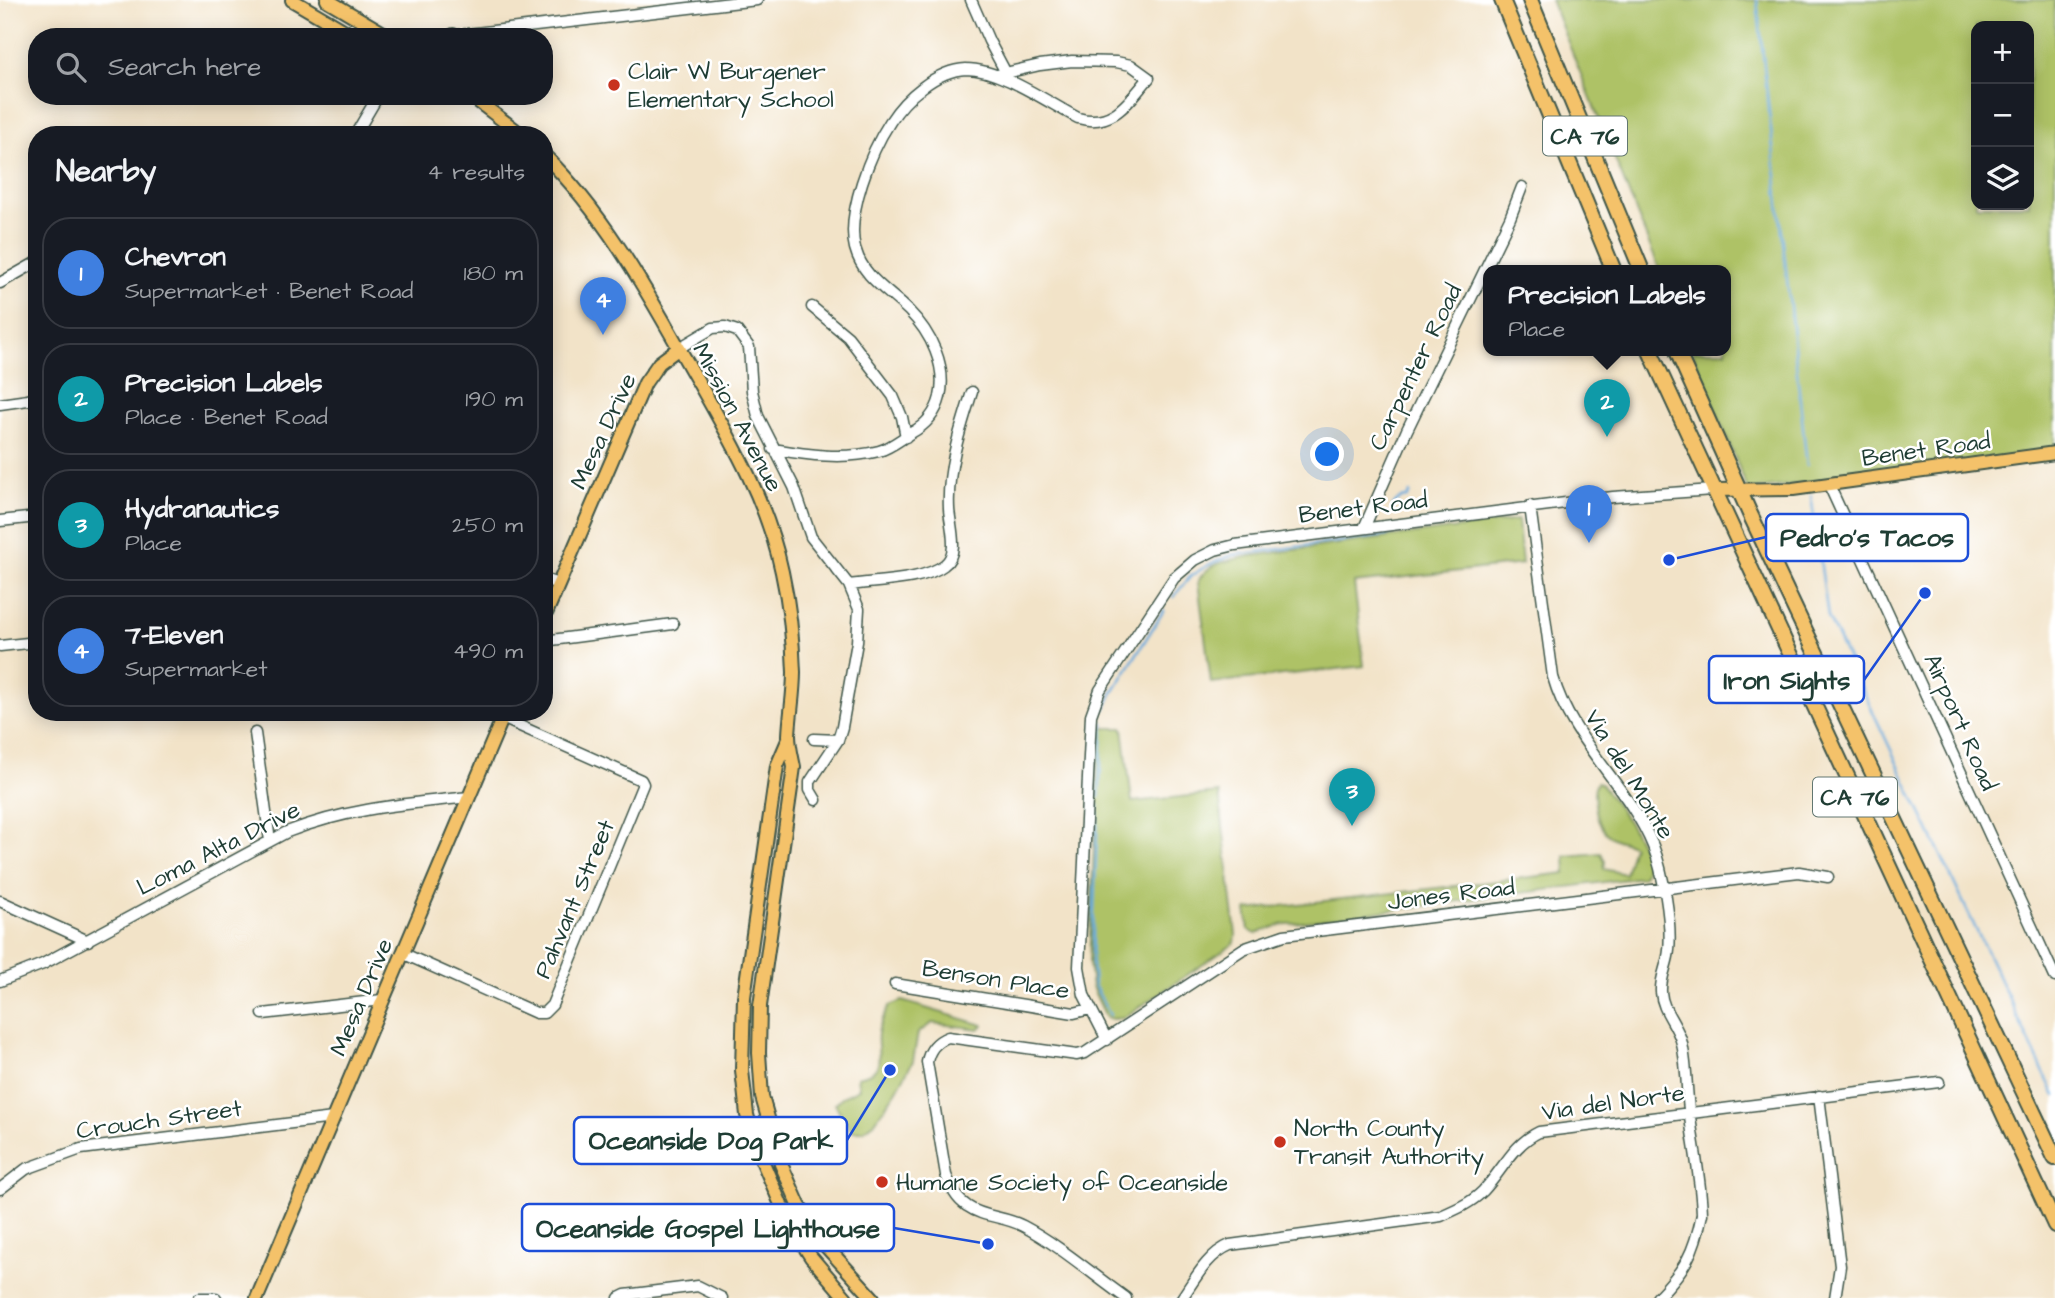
<!DOCTYPE html>
<meta charset="utf-8">
<style>
body{margin:0;font-family:"Architects Daughter",sans-serif;background:#242831;color:#f1f3f6}
.controls{position:absolute;right:21px;top:21px;display:grid;overflow:hidden;border-radius:14px;box-shadow:0 4px 18px #0003}
.controls button{width:63px;height:63px;display:grid;place-items:center;padding:0;border:0;border-bottom:2px solid #363941;background:#171b24;color:#f1f3f6;font:35px sans-serif}
.you{position:absolute;left:1328px;top:455px;width:24px;height:24px;margin:-18px;border:5px solid #fff;border-radius:50%;background:#1a73e8;box-shadow:0 0 0 10px #1a73e833}
.badge{display:grid;place-items:center;width:46px;height:46px;border-radius:50%;background:#7c3aed;color:#fff;font-size:23px;font-weight:700}
.pin{position:absolute;translate:-50% -58px;filter:drop-shadow(0 2px 4px #0008)}
.pin::after{content:'';position:absolute;top:37px;width:24px;height:21px;background:inherit;clip-path:polygon(0 0,100% 0,50% 100%)}
.popup{position:absolute;left:1483px;top:265px;width:248px;height:91px;box-sizing:border-box;display:grid;place-content:center;border-radius:14px;background:#171b24;filter:drop-shadow(0 2px 5px #0005);font-size:23px;white-space:nowrap;color:#9ea1a6}
.popup b{font-size:26px;color:#f1f3f6}
.popup::after{content:'';position:absolute;left:50%;top:100%;margin-left:-14px;border:14px solid transparent;border-top-color:#171b24}
.list{margin:0;padding:0;list-style:none}
h2{display:flex;justify-content:space-between;align-items:center;height:91px;margin:0;padding:0 28px;font-size:30px}
h2 small{font-size:23px;font-weight:400;color:#9ea1a6}
.list li{display:grid;grid-template-columns:46px 1fr auto;gap:21px;align-items:center;box-sizing:border-box;height:112px;margin:0 14px 14px;padding:0 14px;border:2px solid #363941;border-radius:28px}
.list b{display:block;font-size:26px;white-space:nowrap}
.list p{margin:0;font-size:23px;white-space:nowrap;color:#9ea1a6}
.list em{font-size:23px;font-style:normal;color:#9ea1a6}
.icon{flex:none;width:38px;height:38px;fill:none;stroke:currentColor;stroke-width:2;stroke-linecap:round;stroke-linejoin:round}
.map{position:relative;flex:none;width:2055px;height:1298px;overflow:hidden}
.search{position:absolute;background:#171b24;box-shadow:0 4px 18px #0003;left:28px;top:28px;width:525px;height:77px;display:flex;align-items:center;gap:18px;box-sizing:border-box;padding:0 24px;border-radius:28px;color:#9ea1a6;font-size:26px}
.panel{position:absolute;background:#171b24;box-shadow:0 4px 18px #0003;left:28px;top:126px;width:525px;height:595px;border-radius:28px}
.map>svg:first-child{display:block}
.green{fill:#aec266;stroke:#66804d;stroke-width:2;fill-rule:evenodd}
.lines{fill:none;stroke-linecap:round;stroke-linejoin:round}
.stream{stroke:#66a9db;stroke-width:2.5}
.minor-casing{stroke:#3f564a;stroke-width:13}
.major-casing{stroke:#3f564a;stroke-width:16}
.highway-casing{stroke:#3f564a;stroke-width:18}
.minor{stroke:#fff;stroke-width:10}
.major{stroke:#f4c26a;stroke-width:12}
.highway{stroke:#f4c26a;stroke-width:14}
.poi-dot{fill:#c8321e;stroke:#fff;stroke-width:2.5}
.labels{text-anchor:middle;stroke-width:5;stroke-linejoin:round;paint-order:stroke}
.shield{fill:#fff;stroke:#627771;stroke-width:2}
.shield-label{font-size:23px;font-weight:bold;fill:#1f3d34}
.poi-label{font-size:24px;fill:#1f3d34;stroke:#fff;text-anchor:start}
.street-label{font-size:24px;fill:#1f3d34;stroke:#fff}
.leader{fill:none;stroke:#1d4ed8;stroke-width:2.5}
.callout-dot{fill:#1d4ed8;stroke:#fff;stroke-width:2.5}
.callout{fill:#fff;stroke:#1d4ed8;stroke-width:2.5}
.callout-label{font-size:26px;text-anchor:middle;font-weight:bold;fill:#1f3d34}
</style>
<div class="map">
<svg width="2055" height="1298" viewBox="0 0 2055 1298">
<rect width="100%" height="100%" fill="#fff"/>
<filter id="ink" filterUnits="userSpaceOnUse"><feTurbulence type="fractalNoise" baseFrequency=".0143" numOctaves="2"/><feDisplacementMap in="SourceGraphic" scale="14" xChannelSelector="R" yChannelSelector="G"/><feConvolveMatrix kernelMatrix="1 2 1 2 8 2 1 2 1" color-interpolation-filters="sRGB"/></filter>
<filter id="wash" filterUnits="userSpaceOnUse"><feTurbulence type="fractalNoise" baseFrequency=".00686" numOctaves="4" result="noise"/><feDisplacementMap in="SourceGraphic" scale="28" xChannelSelector="R" yChannelSelector="G"/><feGaussianBlur stdDeviation="1.57" result="paint"/><feColorMatrix in="noise" values="0 0 0 0 0 0 0 0 0 0 0 0 0 0 0 0 0 1.4 0 .05"/><feComposite in="paint" operator="in"/></filter>
<g filter="url(#wash)">
<rect width="100%" height="100%" fill="#f2e3c8"/>
<path class="green" d="M1551 0H2055V453L1748 490 1692 351H1726V271H1660ZM1976 26H2029V205H1976Z
M1518 520 1522 564 1354 583 1364 666 1211 683 1198 582C1206 562 1232 560 1250 556Z
M1099 728H1123L1132 802 1219 793 1236 935 1235 943 1123 1018 1112 1019 1106 1017 1092 987 1089 963Z
M1597 782 1600 783C1613 801 1660 857 1642 877L1280 925 1256 934 1249 930 1246 910 1566 873 1565 856 1601 853 1605 861 1604 869 1625 874 1633 846C1628 842 1623 842 1617 840 1601 834 1597 820 1595 804 1594 796 1593 789 1597 782Z
M902 1001 983 1025 979 1029 932 1023 918 1033 913 1061 896 1092 874 1123 863 1131H852L835 1104 842 1097 859 1089 857 1077C890 1072 875 1053 878 1033 879 1024 886 1014 889 1006Z"/>
<g class="lines">
<path class="stream" d="M1757 0 1807 465
M1811 495 1828 617 2055 1096
M1392 506 1400 499 1407 498 1410 493
M1173 597 1191 576 1200 570 1212 563 1233 555 1388 535 1394 531
M1105 709 1112 694 1164 610
M1099 797 1103 723
M1098 806 1092 962 1094 985 1110 1015"/>
</g>
</g>
<g filter="url(#ink)">
<g class="lines">
<defs>
<path id="minor" d="M971 0 989 41 1006 73
M441 37 757 0
M355 135 378 96
M0 283 37 262
M812 307 848 337 893 396 902 417 906 437
M679 348 713 328 725 327 737 331 749 347 752 391 758 416 794 487 811 537 849 585 859 609 857 642 842 727 838 740 810 782V790L816 800
M0 404 28 400 37 397
M773 449C808 455 844 460 879 451 890 448 901 439 911 433 926 425 936 413 940 397 947 366 931 333 909 311 888 290 863 278 855 248 846 213 871 151 890 122 905 98 937 70 966 69 1001 69 1047 102 1078 118 1113 128 1128 102 1149 78L1131 65 1116 62 1072 61 1040 65 997 75
M1829 485 2055 977
M1530 506 1553 677C1571 741 1628 785 1653 846 1663 871 1672 923 1669 950 1668 964 1660 977 1661 992 1662 1010 1676 1023 1681 1040 1687 1061 1686 1087 1689 1109 1693 1144 1701 1179 1702 1214 1694 1254 1685 1269 1657 1298
M0 521 37 517
M1364 528 1407 430 1510 218 1522 187
M544 579 558 584
M849 585C875 581 924 581 944 565 960 554 950 526 949 509 947 468 960 430 972 392
M544 641 673 624
M0 646 37 642
M255 733 270 841
M814 739 838 740
M0 901 88 941
M402 953 536 1013H544L552 1005 643 784 641 780 502 718
M0 981 43 964 287 832C349 808 405 804 469 797
M895 984 1074 1013 1090 1009
M263 1014 382 1000
M1107 1040 1084 995 1079 967 1091 715 1100 690 1174 578 1195 560 1215 550 1235 545 1613 497 1713 490
M1819 1096 1840 1266 1835 1298
M0 1189 26 1169 81 1149 333 1118
M199 1298H216
M619 1298 625 1295 698 1286 722 1298
M1126 1298C1092 1274 1059 1245 1023 1226 1005 1216 984 1218 967 1206 955 1198 951 1187 946 1175L927 1062C929 1050 937 1041 948 1037L1077 1055 1085 1053 1243 949 1284 935 1799 872 1828 877
M1182 1298C1195 1279 1208 1254 1230 1245L1441 1216C1457 1209 1471 1203 1483 1191 1503 1170 1512 1145 1539 1132L1939 1082"/>
<path id="major" d="M292 0 355 37
M327 0 390 37
M452 37 453 35
M471 96 522 135
M544 155C606 216 646 290 688 364 726 431 766 496 782 572 789 604 793 638 794 672 794 693 790 714 789 735 789 746 792 757 794 767L760 1006 759 1053 762 1097 781 1164 799 1205 822 1242 873 1298
M1713 490 1793 489 2055 453
M544 618 645 383 659 363 679 348
M789 738 777 766 744 997 742 1070 747 1115 756 1146 788 1221 811 1257 846 1298
M257 1298 505 712"/>
<path id="highway" d="M1502 0 1614 271
M1530 0 1642 271
M1650 351 2055 1225
M1677 351 1750 514 2055 1158"/>
</defs>
<use href="#minor" class="minor-casing"/>
<use href="#major" class="major-casing"/>
<use href="#highway" class="highway-casing"/>
<use href="#minor" class="minor"/>
<use href="#major" class="major"/>
<use href="#highway" class="highway"/>
</g>
</g>
<g class="poi-dot">
<circle cx="614" cy="85" r="7"/>
<circle cx="1280" cy="1142" r="7"/>
<circle cx="882" cy="1182" r="7"/>
</g>
<g class="labels">
<g class="shield">
<rect x="1543" y="116.5" width="84" height="39" rx="5"/>
<rect x="1813" y="777.5" width="84" height="39" rx="5"/>
</g>
<g class="shield-label">
<text x="1585" y="144">CA 76</text>
<text x="1855" y="805">CA 76</text>
</g>
<g class="poi-label">
<text x="628" y="79">Clair W Burgener<tspan x="628" dy="28">Elementary School</tspan></text>
<text x="1294" y="1136">North County<tspan x="1294" dy="28">Transit Authority</tspan></text>
<text x="896" y="1190">Humane Society of Oceanside</text>
</g>
<g class="street-label">
<text transform="translate(1415 367) rotate(-64)" y="8">Carpenter Road</text>
<text transform="translate(738 417) rotate(62)" y="8">Mission Avenue</text>
<text transform="translate(603 431) rotate(-65)" y="8">Mesa Drive</text>
<text transform="translate(1926 449) rotate(-8)" y="8">Benet Road</text>
<text transform="translate(1363 507) rotate(-7)" y="8">Benet Road</text>
<text transform="translate(1961 722) rotate(66)" y="8">Airport Road</text>
<text transform="translate(1630 774) rotate(58)" y="8">Via del Monte</text>
<text transform="translate(218 848) rotate(-27)" y="8">Loma Alta Drive</text>
<text transform="translate(1451 894) rotate(-7)" y="8">Jones Road</text>
<text transform="translate(574 899) rotate(-67)" y="8">Pahvant Street</text>
<text transform="translate(996 979) rotate(9)" y="8">Benson Place</text>
<text transform="translate(361 997) rotate(-67)" y="8">Mesa Drive</text>
<text transform="translate(1613 1102) rotate(-8)" y="8">Via del Norte</text>
<text transform="translate(159 1119) rotate(-8)" y="8">Crouch Street</text>
</g>
</g>
<path class="leader" d="M1669 560L1766 537M1925 593L1864 680M890 1070L847 1140M988 1244L894 1228"/>
<g class="callout-dot">
<circle cx="1669" cy="560" r="7"/>
<circle cx="1925" cy="593" r="7"/>
<circle cx="890" cy="1070" r="7"/>
<circle cx="988" cy="1244" r="7"/>
</g>
<g class="callout">
<rect x="1766" y="514" width="202" height="47" rx="7"/>
<rect x="1709" y="656" width="155" height="47" rx="7"/>
<rect x="574" y="1117" width="273" height="47" rx="7"/>
<rect x="522" y="1204" width="372" height="47" rx="7"/>
</g>
<g class="callout-label">
<text x="1867" y="546">Pedro's Tacos</text>
<text x="1787" y="689">Iron Sights</text>
<text x="711" y="1149">Oceanside Dog Park</text>
<text x="708" y="1237">Oceanside Gospel Lighthouse</text>
</g>
</svg>
<div class="controls">
<button>+</button>
<button>−</button>
<button><svg class="icon" aria-label="layers" viewBox="0 0 24 24"><path d="M12 4l9 5-9 5-9-5zM3 14l9 5 9-5"/></svg></button>
</div>
<div class="you"></div>
<div class="pin badge" style="left:1589px;top:543px;background:#3f7fe0">1</div>
<div class="pin badge" style="left:1607px;top:437px;background:#0f9aa8">2</div>
<div class="popup"><b>Precision Labels</b>Place</div>
<div class="pin badge" style="left:1352px;top:826px;background:#0f9aa8">3</div>
<div class="pin badge" style="left:603px;top:335px;background:#3f7fe0">4</div>
<div class="search"><svg class="icon" aria-label="search" viewBox="0 0 24 24"><circle cx="10" cy="10" r="6"/><path d="M15 15l6 6"/></svg>Search here</div>
<section class="panel">
<h2>Nearby<small>4 results</small></h2>
<ul class="list">
<li><span class="badge" style="background:#3f7fe0">1</span><div><b>Chevron</b><p>Supermarket · Benet Road</p></div><em>180 m</em></li>
<li><span class="badge" style="background:#0f9aa8">2</span><div><b>Precision Labels</b><p>Place · Benet Road</p></div><em>190 m</em></li>
<li><span class="badge" style="background:#0f9aa8">3</span><div><b>Hydranautics</b><p>Place</p></div><em>250 m</em></li>
<li><span class="badge" style="background:#3f7fe0">4</span><div><b>7-Eleven</b><p>Supermarket</p></div><em>490 m</em></li>
</ul>
</section>
</div>
